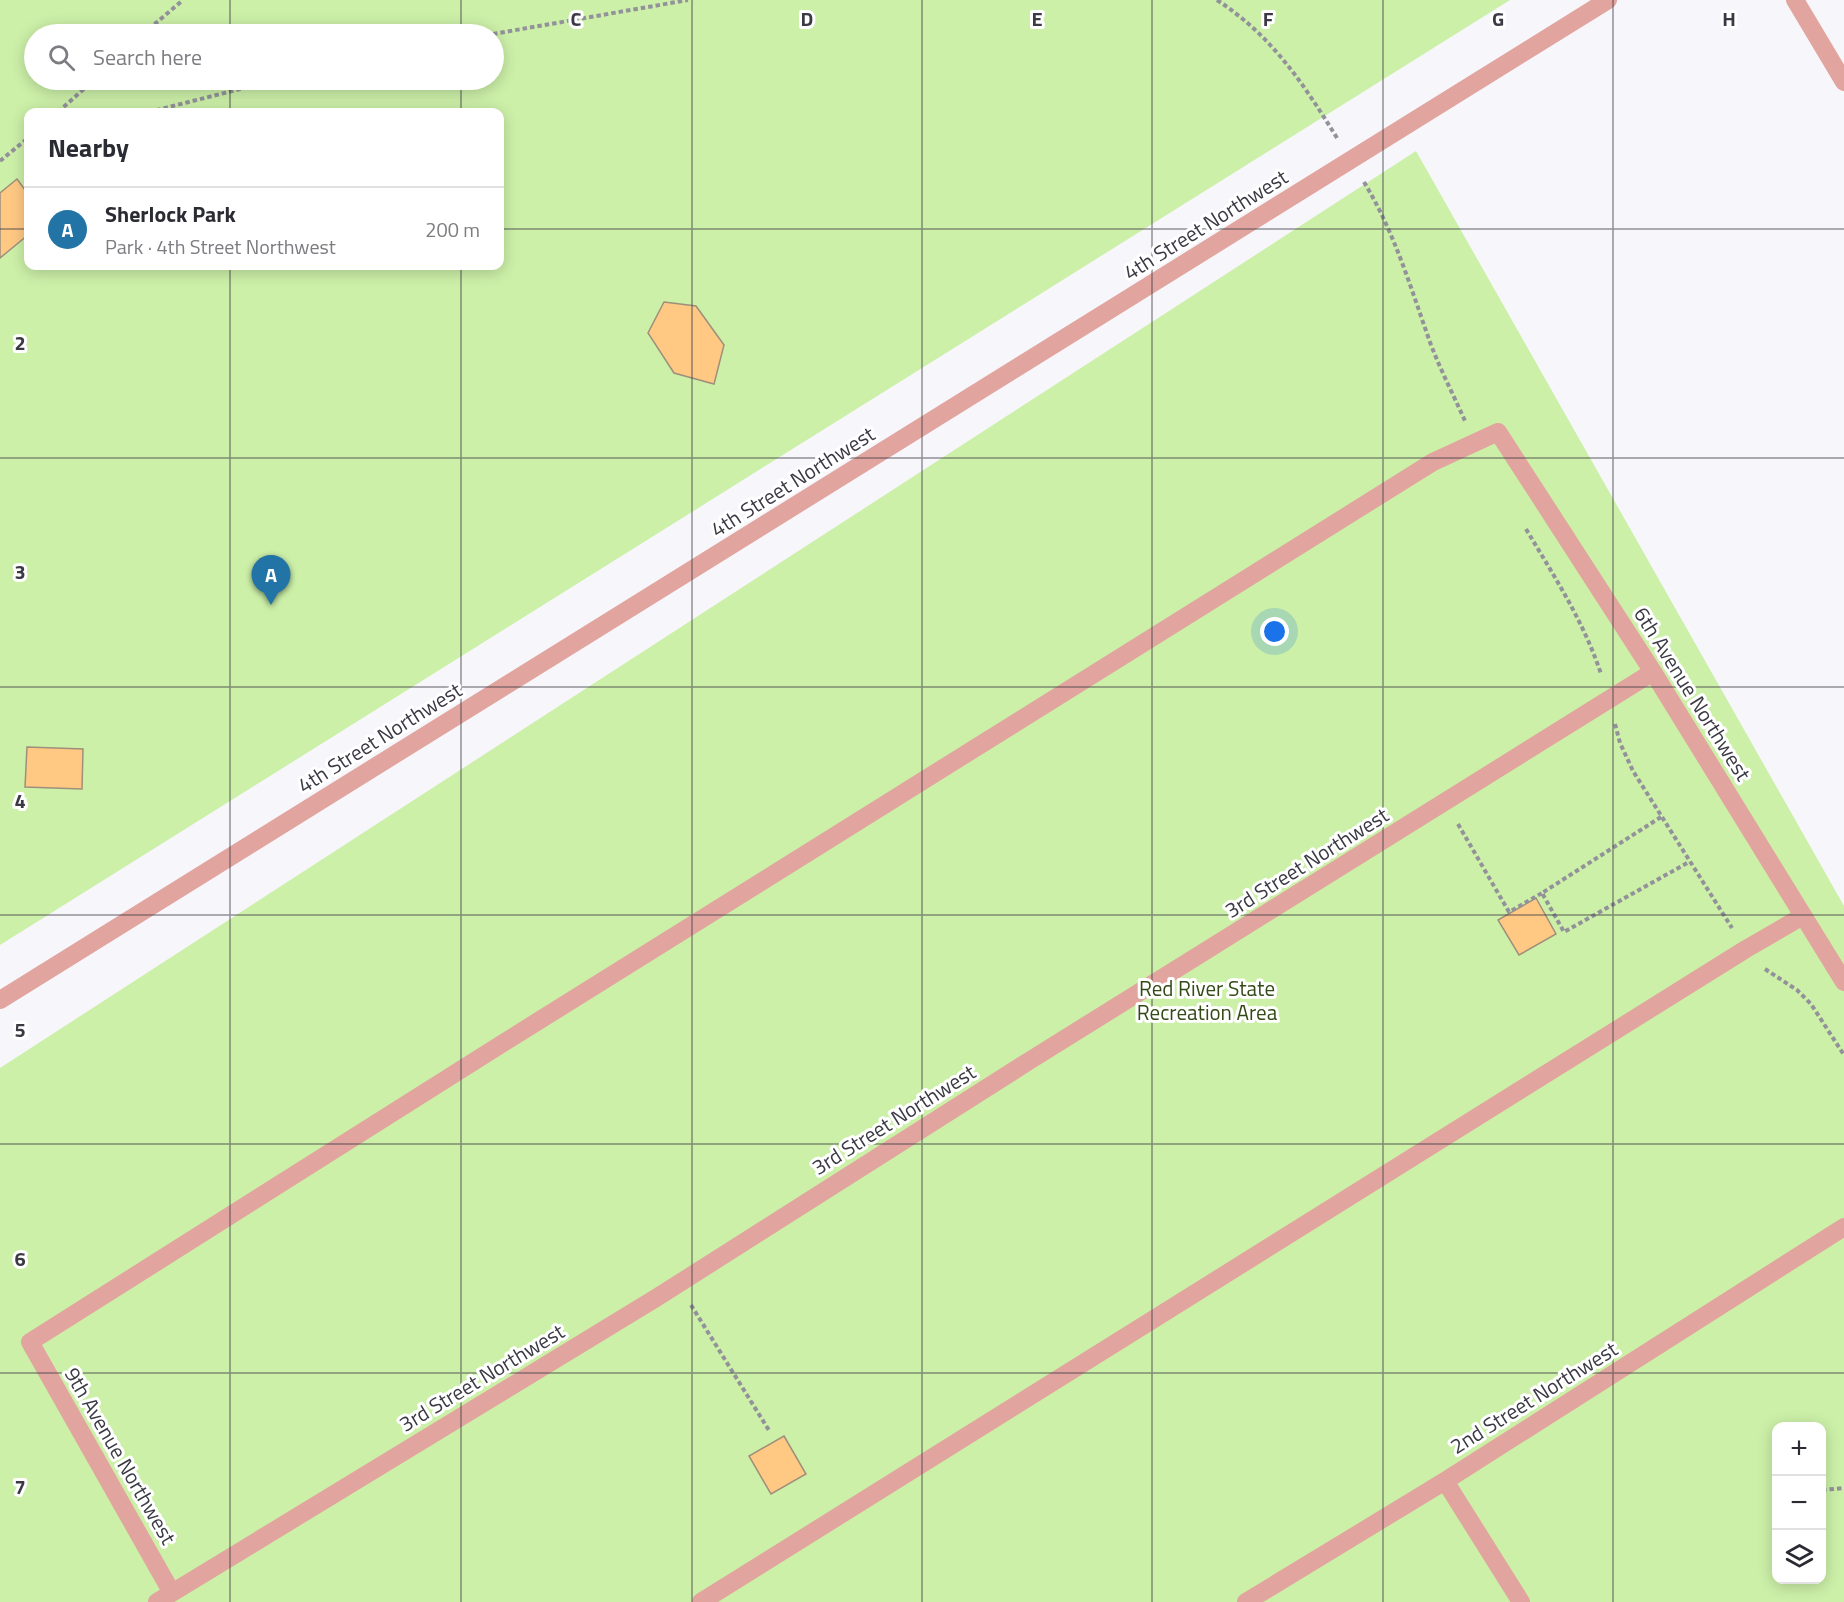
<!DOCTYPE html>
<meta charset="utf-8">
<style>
body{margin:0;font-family:"Titillium Web",sans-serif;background:#f2f2f3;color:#2b2b33}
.controls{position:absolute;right:18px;bottom:18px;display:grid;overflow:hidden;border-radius:12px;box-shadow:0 3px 15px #0003}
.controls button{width:54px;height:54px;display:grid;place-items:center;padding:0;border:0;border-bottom:2px solid #e1e1e2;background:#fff;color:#2b2b33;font:30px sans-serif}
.you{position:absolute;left:1275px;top:632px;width:21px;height:21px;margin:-15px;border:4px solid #fff;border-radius:50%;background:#1a73e8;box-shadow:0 0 0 9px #1a73e833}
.badge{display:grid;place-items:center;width:39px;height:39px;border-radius:50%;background:#2174a5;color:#fff;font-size:20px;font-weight:700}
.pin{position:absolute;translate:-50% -50px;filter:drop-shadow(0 2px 3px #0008)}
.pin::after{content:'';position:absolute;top:32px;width:21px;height:18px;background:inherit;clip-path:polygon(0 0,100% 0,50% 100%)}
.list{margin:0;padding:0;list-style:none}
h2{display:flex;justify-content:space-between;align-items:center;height:78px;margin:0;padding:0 24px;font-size:26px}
h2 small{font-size:20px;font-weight:400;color:#7c7c81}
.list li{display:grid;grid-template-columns:39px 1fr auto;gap:18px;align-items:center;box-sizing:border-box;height:84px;padding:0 24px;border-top:2px solid #e1e1e2}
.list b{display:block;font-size:22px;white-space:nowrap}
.list p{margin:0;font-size:20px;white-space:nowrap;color:#7c7c81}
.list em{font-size:20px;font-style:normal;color:#7c7c81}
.icon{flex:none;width:33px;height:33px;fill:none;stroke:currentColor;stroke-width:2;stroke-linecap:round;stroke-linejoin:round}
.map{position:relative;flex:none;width:1844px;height:1602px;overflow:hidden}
.search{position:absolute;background:#fff;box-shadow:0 3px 15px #0003;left:24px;top:24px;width:480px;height:66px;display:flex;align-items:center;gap:15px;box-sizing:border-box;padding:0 21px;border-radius:33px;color:#7c7c81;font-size:22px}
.panel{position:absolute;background:#fff;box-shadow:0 3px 15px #0003;left:24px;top:108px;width:480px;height:162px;border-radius:12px}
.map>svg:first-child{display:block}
.green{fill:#ccf0a8;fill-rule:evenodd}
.building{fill:#ffc984;stroke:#9f8f7b;stroke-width:1.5}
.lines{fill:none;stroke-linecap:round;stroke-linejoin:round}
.path{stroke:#93929a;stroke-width:4;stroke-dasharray:4.5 3;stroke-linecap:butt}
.minor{stroke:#e2a49e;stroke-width:18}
.grid{fill:none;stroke:#3b3a44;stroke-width:1.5;stroke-opacity:0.55}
.labels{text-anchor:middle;stroke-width:6;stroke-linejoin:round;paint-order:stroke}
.street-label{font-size:21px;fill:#3b3a44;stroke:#fff}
.park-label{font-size:21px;fill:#334a17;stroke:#fff}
.grid-label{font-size:20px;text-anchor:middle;font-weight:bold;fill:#3b3a44;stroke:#fff;stroke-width:6;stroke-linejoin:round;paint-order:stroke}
</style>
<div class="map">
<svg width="1844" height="1602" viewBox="0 0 1844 1602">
<rect width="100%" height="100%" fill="#f6f6fb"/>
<path class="green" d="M0 0H1510L0 945ZM34 34H494V80H34ZM28 112H500V266H28Z
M1416 151 1844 906V1602H0V1068ZM1776 1426H1822V1580H1776Z"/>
<path class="building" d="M17 179 28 194V235L0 258V193Z
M664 302 696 306 724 345 714 384 674 373 648 333Z
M27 747 83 749 82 789 25 787Z
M1536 898 1556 934 1519 955 1498 920Z
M784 1436 806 1474 771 1494 749 1456Z"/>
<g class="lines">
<path class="path" d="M1217 0C1272 36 1303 83 1337 138
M143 34 183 0
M493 34 688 0
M58 112 94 80
M149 112 276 80
M0 161 28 138
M1364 182C1395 233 1411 289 1431 345 1441 371 1454 396 1465 421
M1526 529C1554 576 1584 622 1601 674
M1615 724 1620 743 1633 771 1732 928
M1661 817 1542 893 1564 932 1689 862
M1458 824 1509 912 1542 893
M1765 969 1797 990 1811 1004 1844 1055
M691 1305 770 1432
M1822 1490 1844 1488"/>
<path class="minor" d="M1795 0 1844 82
M0 1000 1608 0
M1445 1481 1521 1602
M172 1593 30 1342 500 1045 1433 462 1498 432 1653 672 1844 982
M157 1602 656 1298 1029 1061 1653 672
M701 1602 1746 949 1803 916
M1246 1602 1445 1481 1844 1227"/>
</g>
<path class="grid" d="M230 0V34M461 0V34M692 0V1602M922 0V1602M1152 0V1602M1383 0V1602M1613 0V1602M230 80V112M461 80V112M0 229H28M500 229H1844M230 266V1602M461 266V1602M0 458H1844M0 687H1844M0 915H1844M0 1144H1844M0 1373H1844"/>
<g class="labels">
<g class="street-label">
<text transform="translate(1206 225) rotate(-32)" y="7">4th Street Northwest</text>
<text transform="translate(793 482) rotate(-32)" y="7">4th Street Northwest</text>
<text transform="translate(1692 694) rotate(58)" y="7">6th Avenue Northwest</text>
<text transform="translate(380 738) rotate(-32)" y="7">4th Street Northwest</text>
<text transform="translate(1307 863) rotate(-32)" y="7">3rd Street Northwest</text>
<text transform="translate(894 1120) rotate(-32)" y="7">3rd Street Northwest</text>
<text transform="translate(482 1378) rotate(-31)" y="7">3rd Street Northwest</text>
<text transform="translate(1534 1398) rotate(-32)" y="7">2nd Street Northwest</text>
<text transform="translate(120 1456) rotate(60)" y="7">9th Avenue Northwest</text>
</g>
<g class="park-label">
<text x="1207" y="996">Red River State<tspan x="1207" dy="24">Recreation Area</tspan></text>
</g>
</g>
<g class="grid-label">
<text x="576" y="26">C</text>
<text x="807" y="26">D</text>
<text x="1037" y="26">E</text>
<text x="1268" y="26">F</text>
<text x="1498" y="26">G</text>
<text x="1729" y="26">H</text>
<text x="20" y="350">2</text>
<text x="20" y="579">3</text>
<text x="20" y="808">4</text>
<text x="20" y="1037">5</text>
<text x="20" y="1266">6</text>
<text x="20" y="1494">7</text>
</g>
</svg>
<div class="controls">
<button>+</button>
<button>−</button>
<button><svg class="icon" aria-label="layers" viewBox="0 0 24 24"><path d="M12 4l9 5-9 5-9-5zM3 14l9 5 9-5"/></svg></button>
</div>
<div class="you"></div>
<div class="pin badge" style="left:271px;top:605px">A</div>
<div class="search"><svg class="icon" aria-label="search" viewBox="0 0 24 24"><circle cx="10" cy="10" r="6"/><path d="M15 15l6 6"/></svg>Search here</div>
<section class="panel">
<h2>Nearby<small></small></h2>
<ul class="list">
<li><span class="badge">A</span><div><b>Sherlock Park</b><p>Park · 4th Street Northwest</p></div><em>200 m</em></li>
</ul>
</section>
</div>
